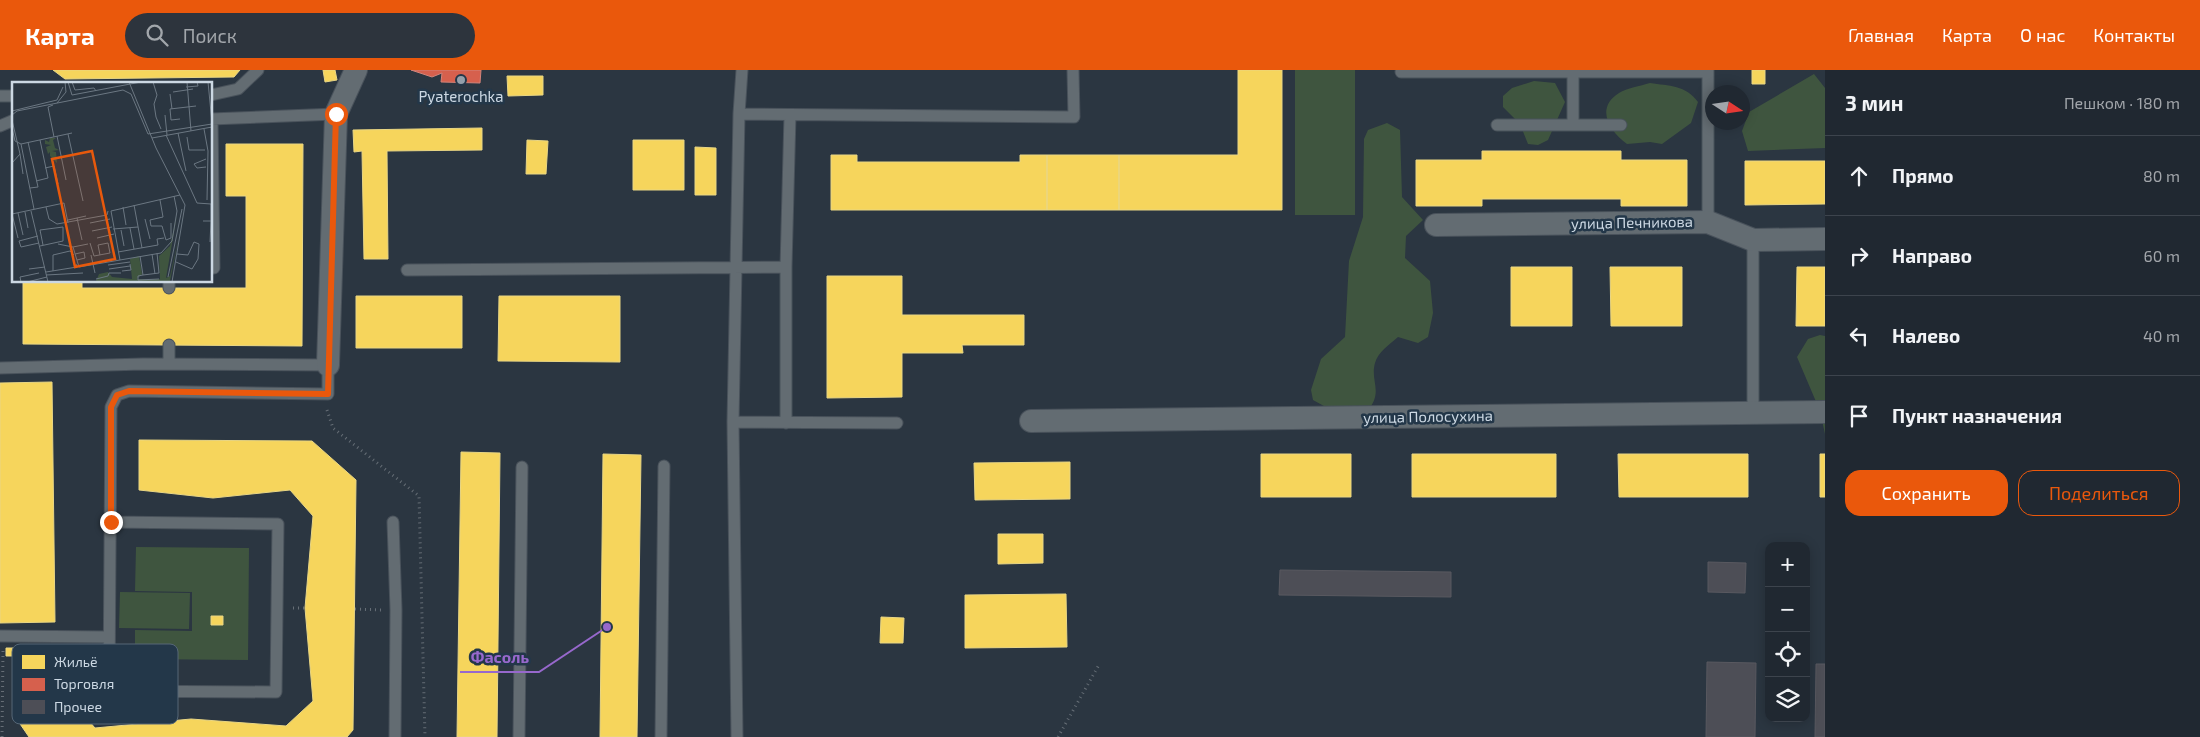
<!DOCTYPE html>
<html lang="ru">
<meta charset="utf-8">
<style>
body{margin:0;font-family:"Exo 2",sans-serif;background:#2d343d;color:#f1f3f6}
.controls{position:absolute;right:15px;bottom:15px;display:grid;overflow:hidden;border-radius:10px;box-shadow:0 2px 12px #0003}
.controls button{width:45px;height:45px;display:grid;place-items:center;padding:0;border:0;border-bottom:1px solid #3d444d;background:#202831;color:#f1f3f6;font:25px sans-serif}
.compass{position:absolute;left:1705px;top:15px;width:45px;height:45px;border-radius:50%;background:#202831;box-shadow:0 2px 12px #0003;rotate:102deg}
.stop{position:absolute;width:15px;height:15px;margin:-11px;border:4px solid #ea580c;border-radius:50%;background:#fff}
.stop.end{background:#ea580c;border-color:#fff;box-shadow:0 1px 5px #0008}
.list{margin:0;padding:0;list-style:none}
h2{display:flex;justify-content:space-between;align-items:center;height:65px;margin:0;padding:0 20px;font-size:21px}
h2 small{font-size:16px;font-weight:400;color:#a2a6ab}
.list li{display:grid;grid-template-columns:32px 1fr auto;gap:15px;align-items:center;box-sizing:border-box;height:80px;padding:0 20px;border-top:1px solid #3d444d}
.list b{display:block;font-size:19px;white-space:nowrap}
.list em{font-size:16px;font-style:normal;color:#a2a6ab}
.actions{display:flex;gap:10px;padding:15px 20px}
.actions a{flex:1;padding:11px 0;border:1px solid #ea580c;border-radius:15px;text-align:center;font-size:18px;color:#ea580c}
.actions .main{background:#ea580c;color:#fff}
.icon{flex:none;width:28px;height:28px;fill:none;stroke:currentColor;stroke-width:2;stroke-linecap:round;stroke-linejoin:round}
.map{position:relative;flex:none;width:1825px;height:667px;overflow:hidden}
header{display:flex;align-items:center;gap:30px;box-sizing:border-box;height:70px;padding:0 25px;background:#ea580c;color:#fff}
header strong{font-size:24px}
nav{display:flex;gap:28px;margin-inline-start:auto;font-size:18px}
.search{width:350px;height:45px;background:#2d343d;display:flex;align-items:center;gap:12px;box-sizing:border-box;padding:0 18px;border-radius:28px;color:#a2a6ab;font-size:19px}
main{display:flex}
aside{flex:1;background:#202831}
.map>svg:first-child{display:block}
.green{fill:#3f553f}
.homes{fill:#f6d55c;stroke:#e9d684}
.shops{fill:#d6604d;stroke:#d3847a}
.building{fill:#4d4e56;stroke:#595960}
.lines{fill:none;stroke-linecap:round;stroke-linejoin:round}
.lane-casing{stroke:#49525b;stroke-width:13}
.street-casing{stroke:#49525b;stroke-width:24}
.path{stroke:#666e76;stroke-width:3;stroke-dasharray:1 4;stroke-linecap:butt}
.lane{stroke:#636c72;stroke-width:11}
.street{stroke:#636c72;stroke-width:22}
.route{stroke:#ea580c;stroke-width:6}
.poi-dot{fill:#949faa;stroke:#233749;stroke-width:2}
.labels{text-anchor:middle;stroke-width:5;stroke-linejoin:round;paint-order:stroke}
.poi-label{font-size:15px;fill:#ccd8e3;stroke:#233749}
.street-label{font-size:15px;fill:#ccd8e3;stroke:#233749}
.inset-road{fill:none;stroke:#6b7782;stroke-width:1}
.view{fill:#e8590c;fill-opacity:0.15;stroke:#e8590c;stroke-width:2.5}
.inset-edge{fill:none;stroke:#ccd8e3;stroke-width:2.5}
.key{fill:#233749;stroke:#566777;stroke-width:1}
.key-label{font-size:14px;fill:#ccd8e3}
.leader{fill:none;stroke:#9768cc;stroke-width:2}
.callout-dot{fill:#9768cc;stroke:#233749;stroke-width:2}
.callout-label{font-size:16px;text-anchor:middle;font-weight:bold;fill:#9768cc;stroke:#233749;stroke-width:5;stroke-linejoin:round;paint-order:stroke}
</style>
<header>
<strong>Карта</strong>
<div class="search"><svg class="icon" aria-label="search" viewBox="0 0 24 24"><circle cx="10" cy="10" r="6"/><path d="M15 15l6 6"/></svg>Поиск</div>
<nav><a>Главная</a><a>Карта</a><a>О нас</a><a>Контакты</a></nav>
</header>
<main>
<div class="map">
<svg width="1825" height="667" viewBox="0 0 1825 667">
<rect width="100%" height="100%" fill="#2b3641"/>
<path class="green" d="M1295 0H1355V145H1295Z
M1814 4 1825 18V78L1748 81 1742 61 1749 42Z
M1534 11 1555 13 1565 32 1548 70 1538 75 1528 74 1520 54 1503 37V26L1512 18Z
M1650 13C1669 16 1686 15 1698 32L1691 53 1662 74 1650 72 1627 74C1609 61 1595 38 1619 23 1627 18 1640 16 1650 13Z
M1387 53 1400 60 1402 127 1423 150 1406 166 1405 188 1430 211 1433 243 1428 267 1418 273 1398 267C1390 274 1378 282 1375 293 1370 311 1383 321 1369 339L1333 341 1313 330 1311 320 1321 289 1345 267 1349 191 1363 147 1364 69 1368 60Z
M1820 265 1825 266V364L1820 341 1797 287 1808 269Z
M136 477 249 478 248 590 135 589V560L192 561V522L135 521Z
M120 522 190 523 189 559 119 558Z"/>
<path class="homes" d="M53 0H240L234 7 65 9Z
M323 0H335L337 10 325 12Z
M1238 0H1282V140H1119V85H1238Z
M1752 0H1765V14H1752Z
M507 6H543V25L508 26Z
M482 58V80L387 81 388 189H364L362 81 354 82 353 60Z
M527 70 548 71 546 104H526Z
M633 70H684V120H633Z
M226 74H303L302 276 23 274V211H82V218H246V126H226Z
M695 77 716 78V125H695Z
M1482 81H1621V90H1687V136H1621V129H1482V136H1416V90H1482Z
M831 85H857V92H1020V85H1047V140H831Z
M1047 85H1119V140H1047Z
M1745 91H1825V134L1745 135Z
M1511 197H1572V256H1511Z
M1610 197H1682V256H1611Z
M1797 197H1825V256H1796Z
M827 206H902V245H1024V275H962L963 283H902V327L827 328Z
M356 226H462V278H356Z
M499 226H620V292L498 291Z
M52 312 55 552 0 553V313Z
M139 370 312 371 356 410 353 660 347 667H29L16 648 18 587 72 589 70 629 95 658 191 649 286 656 313 631 305 538 313 446 290 420 213 428 139 420Z
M461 382 500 383 497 667H457Z
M603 384 641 385 637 667H600Z
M1261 384H1351V427H1261Z
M1412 384H1556V427H1412Z
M1618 384H1748V427H1619Z
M1820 384H1825V427H1820Z
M1070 392V429L975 430 974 393Z
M998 464H1043V493L998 494Z
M1066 524 1067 577 965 578V525Z
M211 546H223V555H211Z
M881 547 904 548 903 573H880Z
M6 578H14V586H6Z"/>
<path class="shops" d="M411 0H481L480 13 441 12 442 3 432 7Z"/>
<path class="building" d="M1708 492 1746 493 1745 523 1708 522Z
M1280 500 1451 502V527L1279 525Z
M1707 592 1756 593 1755 667H1706Z
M1816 594H1825V667H1815Z"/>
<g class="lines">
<defs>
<path id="lane" d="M1401 2H1708V0
M1573 2V55
M211 25 238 19 258 0
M0 26H14
M739 44 1074 47 1073 0
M211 49 336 44
M1497 55H1621
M0 56 14 50
M1708 152V2
M1753 170V343
M211 198H214L212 49
M407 200 786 197
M169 218V211
M169 294V275
M0 298 143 294 328 295V324L129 321 117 325 111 337 109 621 276 622 278 454 111 452
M733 352 897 353
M786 353V197L790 45
M393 452 396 540 395 667
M0 566 109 567
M519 667 522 397
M661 667 664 396
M737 667 733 352 739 44 742 0"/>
<path id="street" d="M1436 155 1708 152 1753 170 1825 169
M328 295 336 44 356 0
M1031 351 1825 342"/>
</defs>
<use href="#lane" class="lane-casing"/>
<use href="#street" class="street-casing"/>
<path class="path" d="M327 340 333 358 419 426 425 667
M293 538H305
M355 539 381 540
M2 667 3 581
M1058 667 1100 593"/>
<use href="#lane" class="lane"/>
<use href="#street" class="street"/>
</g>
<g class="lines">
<path class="route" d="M111 452V337L117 325 129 321 328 324 336 44"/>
</g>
<circle class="poi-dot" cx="461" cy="10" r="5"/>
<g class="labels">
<g class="poi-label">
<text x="461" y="32">Pyaterochka</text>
</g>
<g class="street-label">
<text transform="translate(1632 153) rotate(-1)" y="5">улица Печникова</text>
<text transform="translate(1428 347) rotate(-1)" y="5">улица Полосухина</text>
</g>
</g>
<g transform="translate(12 12)">
<rect width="200" height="200" fill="#2b3641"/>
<path d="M38 56H44L41 58 43 66 47 68 40 69 44 70 45 81 38 74V70L36 72 34 65 39 63 33 62V58L37 60ZM165 133 154 196 158 194 167 154 158 199H84L87 192 96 190 100 195 120 197 118 177 127 174 130 192 125 197H148L147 174 158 164Z" fill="#3f553f"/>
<path class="inset-road" d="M56 0 60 13 129 0M60 0 63 8 82 6 84 9M117 0 144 66 173 123 160 200M141 0 145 13 142 22 144 35 149 47M175 0 179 49M196 0 200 41M174 5 186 4 185 0M161 10 181 7M158 12 160 27M45 21 54 10 53 0M41 23 36 25 42 55M0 29 45 18 51 5M0 33 5 29 111 8 119 12 136 52 200 42M153 33 155 53M168 37 159 38 158 27 184 24M0 38 8 72 0 81M0 46 3 59 9 62 22 127M192 47 196 69 195 118M166 51 174 89M56 52 71 119M154 53 185 121 199 122V139H191M45 54 54 98M175 55 177 68H193M140 56 200 45M16 60 26 105 18 106M9 62 60 51M8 72 11 92M194 85 185 86 182 82 194 77M33 86 42 84 46 102M24 99 36 96 28 58M148 118 151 135 138 138 139 144H150L154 158 159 156V141M122 123 130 166M34 125 37 137 45 142 95 133 96 129M111 125 114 143M19 129 36 200M13 130 16 146M6 131 11 153M0 132 52 121 56 141M0 132 6 156M65 136 70 158M133 137 138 157M56 138 74 134M78 141 98 137M118 146 122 167M101 147 126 145M109 148 112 164M80 149 100 145M26 154 7 159 9 165 27 161M85 156 102 152M198 160 199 139M78 161 82 174 98 171 96 161 86 163 88 173M46 162 61 165 76 162M28 164 51 159V145L28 148 31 163M61 165 67 185 149 171 160 159 165 129 162 114M106 170 146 163 145 157 152 156M63 172 72 170 73 176 65 178M140 172 143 192M79 173 83 191M128 174 131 193 147 191 145 171M108 178 99 129 168 113M164 180 180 187 186 177 187 162 182 160 176 173 165 172M96 183 118 180M17 187 33 185M97 187 118 184M41 189V173L58 169 62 173M110 189 119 188 118 182M34 190 65 185 64 182M34 193 71 191M131 193 126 194V198L147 197M156 195 170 127M84 197 96 194 97 191H109M9 200 8 195 27 191M15 200 35 195"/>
<path class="view" d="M80 69 103 177 63 185 40 77Z"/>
<rect width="200" height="200" class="inset-edge"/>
</g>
<rect x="12" y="574" width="166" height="80" rx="8" class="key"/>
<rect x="22" y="585" width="23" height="14" fill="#f6d55c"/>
<rect x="22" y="608" width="23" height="13" fill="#d6604d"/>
<rect x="22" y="630" width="23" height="14" fill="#4d4e56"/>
<g class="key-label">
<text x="54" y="597">Жильё</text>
<text x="54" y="619">Торговля</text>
<text x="54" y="642">Прочее</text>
</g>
<path class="leader" d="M607 557L539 602H460"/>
<circle class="callout-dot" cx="607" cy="557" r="5"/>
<g class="callout-label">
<text x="500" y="593">Фасоль</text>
</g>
</svg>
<div class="controls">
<button>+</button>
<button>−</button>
<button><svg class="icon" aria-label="locate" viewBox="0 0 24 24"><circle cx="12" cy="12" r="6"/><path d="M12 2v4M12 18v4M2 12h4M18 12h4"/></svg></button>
<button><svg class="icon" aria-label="layers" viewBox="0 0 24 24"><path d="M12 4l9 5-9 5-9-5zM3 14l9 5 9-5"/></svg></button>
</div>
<svg class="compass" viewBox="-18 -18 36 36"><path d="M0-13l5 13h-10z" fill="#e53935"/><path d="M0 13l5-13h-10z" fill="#a2a6ab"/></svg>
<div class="stop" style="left:336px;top:44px"></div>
<div class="stop end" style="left:111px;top:452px"></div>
</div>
<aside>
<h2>3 мин<small>Пешком · 180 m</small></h2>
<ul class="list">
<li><svg class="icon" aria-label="ahead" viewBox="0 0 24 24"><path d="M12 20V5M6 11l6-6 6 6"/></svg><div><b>Прямо</b></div><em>80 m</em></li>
<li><svg class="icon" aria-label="right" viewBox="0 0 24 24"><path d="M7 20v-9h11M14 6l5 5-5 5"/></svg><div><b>Направо</b></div><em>60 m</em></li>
<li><svg class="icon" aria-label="left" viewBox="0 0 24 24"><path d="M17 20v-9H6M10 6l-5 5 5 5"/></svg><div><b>Налево</b></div><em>40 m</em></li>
<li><svg class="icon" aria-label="arrive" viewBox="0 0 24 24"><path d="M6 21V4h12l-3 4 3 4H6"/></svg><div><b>Пункт назначения</b></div></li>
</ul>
<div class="actions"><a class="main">Сохранить</a><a>Поделиться</a></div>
</aside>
</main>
